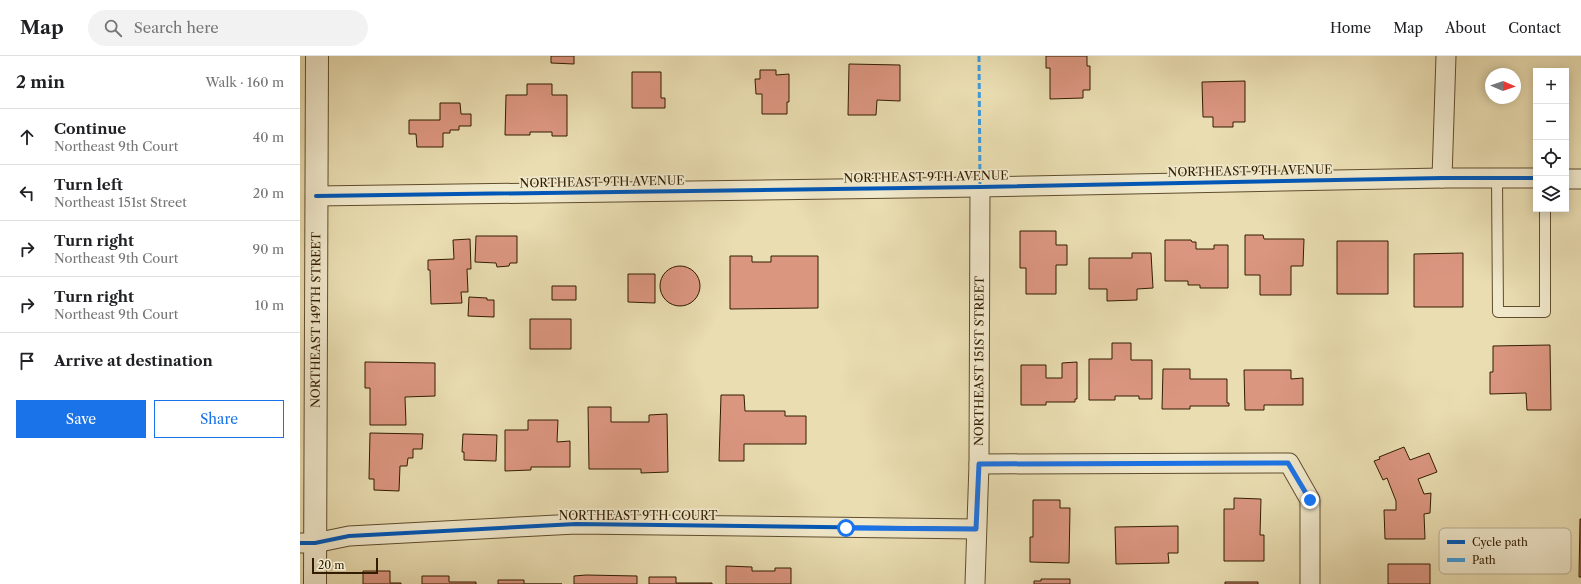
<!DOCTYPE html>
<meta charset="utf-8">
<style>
body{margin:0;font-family:"Libre Caslon Text",serif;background:#f2f2f2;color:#202124}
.controls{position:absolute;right:12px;top:12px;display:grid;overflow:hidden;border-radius:0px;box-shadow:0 2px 10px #0003}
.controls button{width:36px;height:36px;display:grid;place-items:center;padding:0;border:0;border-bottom:1px solid #e0e0e0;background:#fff;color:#202124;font:20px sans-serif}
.compass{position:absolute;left:1185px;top:12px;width:36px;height:36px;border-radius:50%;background:#fff;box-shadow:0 2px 10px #0003;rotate:92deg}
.scale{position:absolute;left:12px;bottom:10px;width:66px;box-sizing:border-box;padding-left:4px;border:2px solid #321d00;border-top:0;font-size:11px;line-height:14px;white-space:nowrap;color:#321d00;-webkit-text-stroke:3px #f1e9cc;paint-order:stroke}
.stop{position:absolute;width:12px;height:12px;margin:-9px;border:3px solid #1a73e8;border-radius:50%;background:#fff}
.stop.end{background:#1a73e8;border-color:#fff;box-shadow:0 1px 4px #0008}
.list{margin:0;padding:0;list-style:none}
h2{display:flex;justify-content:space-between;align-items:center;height:52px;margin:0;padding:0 16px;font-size:17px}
h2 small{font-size:13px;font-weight:400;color:#757577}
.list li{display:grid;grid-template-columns:26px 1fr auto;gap:12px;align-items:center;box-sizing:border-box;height:56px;padding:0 16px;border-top:1px solid #e0e0e0}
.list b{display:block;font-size:15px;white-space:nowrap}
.list p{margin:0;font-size:13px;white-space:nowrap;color:#757577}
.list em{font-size:13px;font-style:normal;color:#757577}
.actions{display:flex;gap:8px;padding:12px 16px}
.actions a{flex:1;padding:9px 0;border:1px solid #1a73e8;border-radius:0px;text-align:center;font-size:14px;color:#1a73e8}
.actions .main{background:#1a73e8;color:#fff}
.icon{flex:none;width:22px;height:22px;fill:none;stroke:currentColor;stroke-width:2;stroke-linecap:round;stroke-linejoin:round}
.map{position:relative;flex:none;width:1281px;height:528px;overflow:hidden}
header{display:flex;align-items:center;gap:24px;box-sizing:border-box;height:56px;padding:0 20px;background:#fff;border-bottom:1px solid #e0e0e0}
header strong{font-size:19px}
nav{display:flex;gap:22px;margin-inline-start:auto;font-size:14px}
.search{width:280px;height:36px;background:#f2f2f2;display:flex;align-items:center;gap:10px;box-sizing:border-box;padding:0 14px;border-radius:22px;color:#757577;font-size:15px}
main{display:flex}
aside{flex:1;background:#fff}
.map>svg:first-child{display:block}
.building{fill:#db9680;stroke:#321d00}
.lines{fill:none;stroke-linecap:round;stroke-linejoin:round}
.service-casing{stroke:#604d2c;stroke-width:12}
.minor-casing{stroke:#604d2c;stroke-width:21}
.tertiary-casing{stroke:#604d2c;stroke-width:24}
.service{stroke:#f1e9cc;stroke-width:10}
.minor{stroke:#f1e9cc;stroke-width:19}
.tertiary{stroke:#f1e9cc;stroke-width:22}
.quiet{stroke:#3e9bdc;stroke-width:3;stroke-dasharray:6 3;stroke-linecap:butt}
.cycleway-casing{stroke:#f1e9cc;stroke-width:6}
.cycleway{stroke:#0057b8;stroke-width:4}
.route{stroke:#1a73e8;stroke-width:5}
.labels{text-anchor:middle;stroke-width:3.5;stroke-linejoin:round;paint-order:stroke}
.street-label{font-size:12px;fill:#321d00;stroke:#f1e9cc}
.key{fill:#f1e9cc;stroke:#b8ac8f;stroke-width:1}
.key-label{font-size:11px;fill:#321d00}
</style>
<header>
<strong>Map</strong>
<div class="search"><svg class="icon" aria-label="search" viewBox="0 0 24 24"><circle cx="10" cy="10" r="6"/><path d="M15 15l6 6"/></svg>Search here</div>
<nav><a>Home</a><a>Map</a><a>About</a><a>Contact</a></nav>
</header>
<main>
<aside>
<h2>2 min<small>Walk · 160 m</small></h2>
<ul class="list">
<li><svg class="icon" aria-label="ahead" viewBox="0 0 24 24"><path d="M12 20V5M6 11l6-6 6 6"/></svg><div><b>Continue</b><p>Northeast 9th Court</p></div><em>40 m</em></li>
<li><svg class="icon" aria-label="left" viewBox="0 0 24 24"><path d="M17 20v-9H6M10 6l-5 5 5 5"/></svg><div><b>Turn left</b><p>Northeast 151st Street</p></div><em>20 m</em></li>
<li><svg class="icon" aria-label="right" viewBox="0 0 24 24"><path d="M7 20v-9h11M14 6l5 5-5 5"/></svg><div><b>Turn right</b><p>Northeast 9th Court</p></div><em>90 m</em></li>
<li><svg class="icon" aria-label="right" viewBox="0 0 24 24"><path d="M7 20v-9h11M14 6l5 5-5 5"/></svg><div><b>Turn right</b><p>Northeast 9th Court</p></div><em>10 m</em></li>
<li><svg class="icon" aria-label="arrive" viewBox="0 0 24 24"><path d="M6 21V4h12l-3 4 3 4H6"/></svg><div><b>Arrive at destination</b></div></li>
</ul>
<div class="actions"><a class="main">Save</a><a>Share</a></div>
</aside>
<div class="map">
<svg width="1281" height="528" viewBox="0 0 1281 528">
<rect width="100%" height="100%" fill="#e9ddb1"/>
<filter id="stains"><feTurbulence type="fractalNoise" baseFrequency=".005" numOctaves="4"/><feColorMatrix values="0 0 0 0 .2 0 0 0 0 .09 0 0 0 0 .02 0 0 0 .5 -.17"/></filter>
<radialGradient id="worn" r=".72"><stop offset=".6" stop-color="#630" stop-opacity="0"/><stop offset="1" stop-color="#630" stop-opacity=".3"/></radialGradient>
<path class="building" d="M251 0H274V8L251 7Z
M746 0H787V10H790V34H783V42L750 43V12H746Z
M549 8 600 9V45L577 44 576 59H548Z
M460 14H476V19L489 18V46H487V58H462V38H456L455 23H460Z
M332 16H361V42H365V52H332Z
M945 25V66H933V71H913V61H903L902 26Z
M227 28H252V39H267V80H252V76H230V79H205L206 39H227Z
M140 47H160L161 58H171V70H159V74H150V77H143V91H117L116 78H109V64H140Z
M720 175H756V189H767V209H756V238H726V212H720Z
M945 179H963L964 183H1004L1003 210H991V239H960V219H945Z
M176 180H217V207H210L209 210 197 211 196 207 175 206Z
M170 183 171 213H167L168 236H161L162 247 131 248 130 214H128V204L154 203 153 184Z
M865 184H891L892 186H896V193H914V189H928V232H900V229H888V225H865Z
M1037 185H1088V238H1037Z
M832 197H851L853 232 837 233V244L807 245V233H789V202H832Z
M1163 197V251H1114V198Z
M430 200H452V206H471V200H518V252L430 253Z
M360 230a20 20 0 1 1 40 0a20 20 0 1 1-40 0Z
M328 218H355V247L328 246Z
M252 230H276V244H252Z
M169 241 187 242V244H194V261L168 260Z
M230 263H271V293H230Z
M812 287H831V304H852V343H839V340H815V344H789V303H812Z
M1250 289 1251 354H1227L1226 337 1190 338V316H1193V290Z
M65 306 135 307V340L105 341 106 369H70V332H65Z
M777 306V343H775V346H746V349H721V309H746V322H762V307Z
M863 313H890V323H927V347H929V350H890V353H862Z
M944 314H991V323L1003 322V349H964V354H945Z
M421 339H444L445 355H485V360H506V388H444V405H419Z
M288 351H311V366H349V359L367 358 368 416 341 417V413H289Z
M228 364H258L257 386 270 385V411H231V414L205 415V374H228Z
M70 377 123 378 122 393H113V402H108L107 410H100L99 435 74 434V423H69Z
M163 378 197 379 196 405 164 404V396H162Z
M1104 391 1110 404 1129 397 1137 416 1118 423 1124 438 1131 437 1130 457 1124 458 1125 483H1085L1084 454H1096V445L1087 422 1083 424 1074 405 1080 403 1079 401Z
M934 442 961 443 960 479H964V505H924V453H934Z
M733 444H760V452H770L769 507 730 506V481H733Z
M1280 463H1281V521H1279Z
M878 470V497H868L869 507 816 508 815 471Z
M1088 508H1130V528H1088Z
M426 510 452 511V515H475V512H491V528H426Z
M63 515H90V527H101V528H63Z
M286 519 337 520V528H274V520Z
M122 520H149V526H176V528H122Z
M349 521H376V527H412V528H349Z
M741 523H770V528H734V525H741Z
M198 524H224V528H262H198Z
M925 526H958V528H925Z"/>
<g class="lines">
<defs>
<path id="service" d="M1197 122 1198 256H1245V153"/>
<g id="minor">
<path d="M1142 122 1146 0"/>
<path d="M1266 123H1281"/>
<path d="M16 140 680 131 1142 122H1236"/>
<path d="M679 408 989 407 1010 444V528"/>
<path d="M0 487H15L49 480 276 468 676 473"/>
<path id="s1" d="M675 528 679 408 680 131"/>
</g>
<g id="tertiary">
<path id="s2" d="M15 528 17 0"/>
</g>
</defs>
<use href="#service" class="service-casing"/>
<use href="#minor" class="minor-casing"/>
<use href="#tertiary" class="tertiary-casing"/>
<use href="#service" class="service"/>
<use href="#minor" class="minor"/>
<use href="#tertiary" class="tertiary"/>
<path class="quiet" d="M679 0 680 131"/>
<defs>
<path id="cycleway" d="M16 140 680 131 1142 122H1236
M0 487H15L49 480 276 468 676 473"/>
</defs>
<use href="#cycleway" class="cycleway-casing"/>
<use href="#cycleway" class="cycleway"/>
</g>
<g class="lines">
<path class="route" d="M546 472 676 473 679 408 988 407 1010 444"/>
</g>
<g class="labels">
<g class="street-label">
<text transform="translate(950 115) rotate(-1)" y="4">NORTHEAST 9TH AVENUE</text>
<text transform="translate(626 121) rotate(-1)" y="4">NORTHEAST 9TH AVENUE</text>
<text transform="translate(302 126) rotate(-1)" y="4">NORTHEAST 9TH AVENUE</text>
<text dy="4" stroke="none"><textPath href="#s2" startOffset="264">NORTHEAST 149TH STREET</textPath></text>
<text dy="4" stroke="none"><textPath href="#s1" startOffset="223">NORTHEAST 151ST STREET</textPath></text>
<text x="338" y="464">NORTHEAST 9TH COURT</text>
</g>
</g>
<rect x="1139" y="472" width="132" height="46" rx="6" class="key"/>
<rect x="1147" y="484" width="18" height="4" fill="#0057b8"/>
<rect x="1147" y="502" width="18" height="4" fill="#3e9bdc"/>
<g class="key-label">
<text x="1172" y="490">Cycle path</text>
<text x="1172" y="508">Path</text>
</g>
<rect width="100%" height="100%" filter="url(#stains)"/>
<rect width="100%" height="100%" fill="url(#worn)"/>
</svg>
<div class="controls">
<button>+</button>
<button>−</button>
<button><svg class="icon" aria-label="locate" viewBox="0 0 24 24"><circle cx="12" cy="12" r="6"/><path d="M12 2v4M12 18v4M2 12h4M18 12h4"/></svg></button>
<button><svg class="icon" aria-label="layers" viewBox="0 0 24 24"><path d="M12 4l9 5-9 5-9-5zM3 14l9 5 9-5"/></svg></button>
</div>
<svg class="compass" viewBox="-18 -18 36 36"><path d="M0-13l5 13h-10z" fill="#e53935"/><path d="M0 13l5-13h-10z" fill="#757577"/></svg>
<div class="scale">20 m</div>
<div class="stop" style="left:546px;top:472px"></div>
<div class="stop end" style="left:1010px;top:444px"></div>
</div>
</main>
